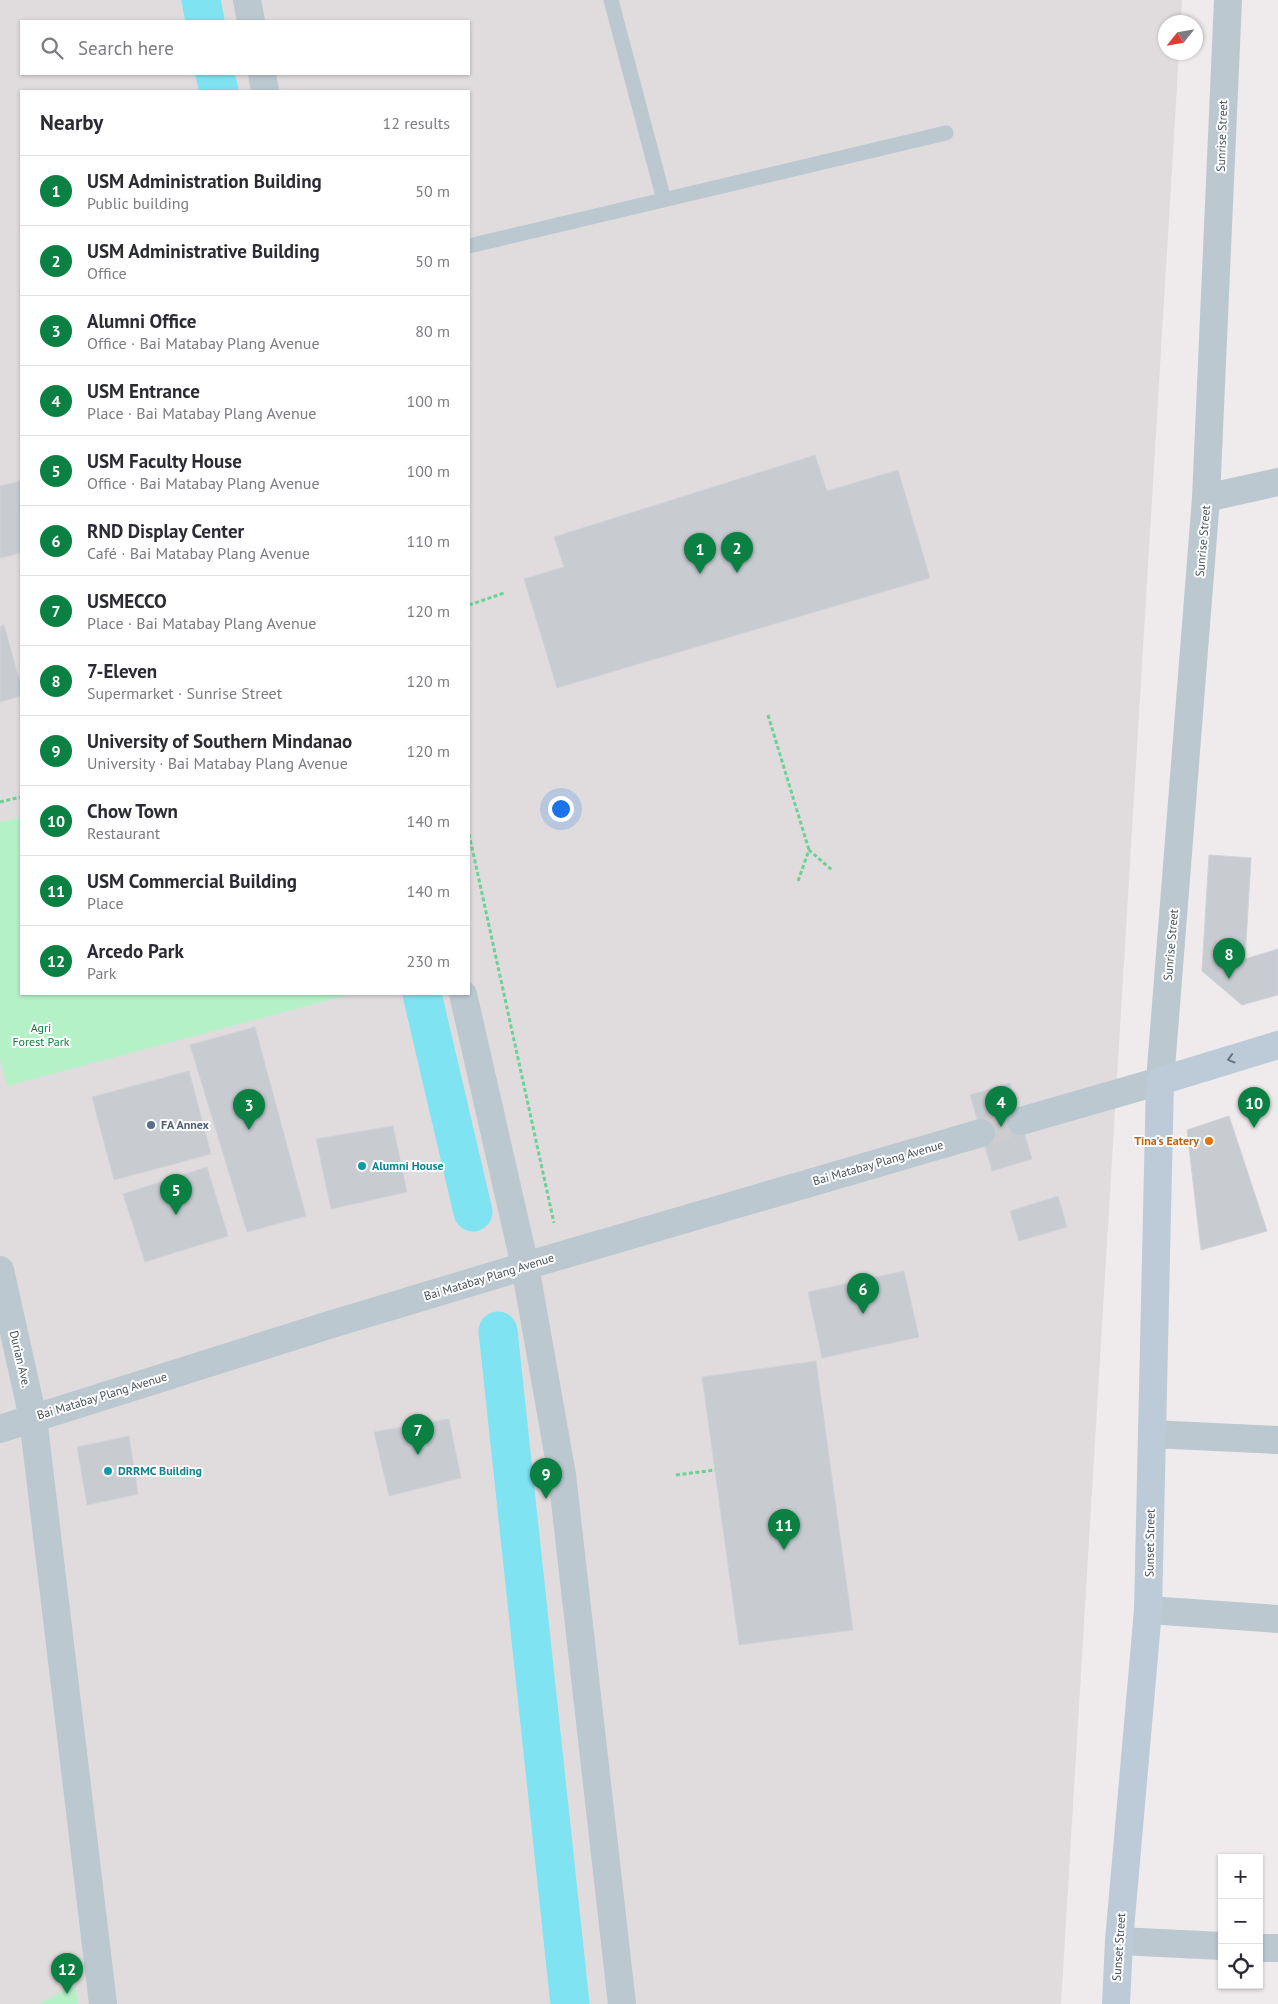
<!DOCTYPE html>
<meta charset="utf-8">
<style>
body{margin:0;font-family:"PT Sans",sans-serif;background:#f2f2f3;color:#2b2b33}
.controls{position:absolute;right:15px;bottom:15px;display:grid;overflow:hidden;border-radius:0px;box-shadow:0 1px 4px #0004}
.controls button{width:45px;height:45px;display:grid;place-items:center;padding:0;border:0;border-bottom:1px solid #e1e1e2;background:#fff;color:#2b2b33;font:25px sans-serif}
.compass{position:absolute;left:1158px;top:15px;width:45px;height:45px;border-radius:50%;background:#fff;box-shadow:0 1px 4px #0004;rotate:239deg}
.you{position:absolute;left:560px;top:808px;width:18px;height:18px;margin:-12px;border:4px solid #fff;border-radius:50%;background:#1a73e8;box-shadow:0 0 0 8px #1a73e833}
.badge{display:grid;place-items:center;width:32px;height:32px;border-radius:50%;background:#0b8043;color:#fff;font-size:16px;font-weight:700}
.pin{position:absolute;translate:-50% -41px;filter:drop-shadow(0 1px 2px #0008)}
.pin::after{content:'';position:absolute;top:26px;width:18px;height:15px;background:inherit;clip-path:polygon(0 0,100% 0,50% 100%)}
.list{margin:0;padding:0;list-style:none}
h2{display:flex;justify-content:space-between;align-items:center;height:65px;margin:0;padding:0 20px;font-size:21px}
h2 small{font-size:16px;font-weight:400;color:#7c7c81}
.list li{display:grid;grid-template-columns:32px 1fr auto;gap:15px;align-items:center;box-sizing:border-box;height:70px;padding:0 20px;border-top:1px solid #e1e1e2}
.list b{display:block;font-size:19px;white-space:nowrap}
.list p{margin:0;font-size:16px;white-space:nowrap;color:#7c7c81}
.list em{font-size:16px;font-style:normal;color:#7c7c81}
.icon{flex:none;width:28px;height:28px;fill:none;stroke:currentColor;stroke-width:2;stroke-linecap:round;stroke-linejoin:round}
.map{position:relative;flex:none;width:1278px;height:2004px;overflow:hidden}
.search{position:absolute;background:#fff;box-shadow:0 1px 4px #0004;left:20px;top:20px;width:450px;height:55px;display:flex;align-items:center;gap:12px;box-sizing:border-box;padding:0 18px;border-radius:0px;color:#7c7c81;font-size:19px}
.panel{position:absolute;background:#fff;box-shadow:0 1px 4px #0004;left:20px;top:90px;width:450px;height:905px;border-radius:0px}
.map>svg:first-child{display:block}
.education{fill:#e0dcde;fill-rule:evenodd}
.green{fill:#b5f1c7}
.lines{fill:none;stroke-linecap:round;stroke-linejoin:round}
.canal{stroke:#7fe3f1;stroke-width:39}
.building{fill:#c8ccd1;stroke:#cfd2d8}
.street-tunnel{stroke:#cdcccf;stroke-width:28;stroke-dasharray:28 14;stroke-linecap:butt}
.path{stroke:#6bd196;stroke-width:3;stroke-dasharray:4 2.5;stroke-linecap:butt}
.lane{stroke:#bbc8d0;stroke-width:15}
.street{stroke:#bbc8d0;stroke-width:28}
.secondary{stroke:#bccbd7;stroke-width:28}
.oneway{stroke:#677680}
.service-dot{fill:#5c6f8a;stroke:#fff;stroke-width:2}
.food-dot{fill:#e8710a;stroke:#fff;stroke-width:2}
.culture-dot{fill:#0f9aa8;stroke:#fff;stroke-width:2}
.labels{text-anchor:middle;stroke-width:4;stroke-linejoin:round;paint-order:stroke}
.street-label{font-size:12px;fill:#43515a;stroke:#fff}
.park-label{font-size:12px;fill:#107f3e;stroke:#fff}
.service-label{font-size:12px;font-weight:bold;fill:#4e5e75;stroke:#fff;text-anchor:start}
.food-label{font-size:12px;font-weight:bold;fill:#c56008;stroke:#fff;text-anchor:end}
.culture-label{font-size:12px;font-weight:bold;fill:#0d838f;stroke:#fff;text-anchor:start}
</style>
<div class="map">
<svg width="1278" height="2004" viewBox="0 0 1278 2004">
<rect width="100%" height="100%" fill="#efebec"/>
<path class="education" d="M0 0H1182L1181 22H1166V52L1179 53 1061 2004H0ZM21 21H469V74H21ZM21 91H469V994H21Z"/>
<path class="green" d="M21 817V994H352L7 1086 0 1059V822Z
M75 1985 78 2004H39Z"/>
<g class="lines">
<path class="canal" d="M201 0 205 21
M215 74 219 91
M422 994 473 1212
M498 1331 570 2004"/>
</g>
<path class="building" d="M815 455 827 491 898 470 930 578 557 688 524 579 564 567 554 537Z
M21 481V553L0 558V486Z
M4 625 21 686V696L0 702V627Z
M1209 855 1251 858 1245 959 1278 949V995L1242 1005 1202 971Z
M255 1027 306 1216 247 1232 190 1045Z
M189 1071 211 1154 114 1180 92 1097Z
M1010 1083 1032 1159 992 1171 970 1095Z
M1229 1116 1267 1231 1201 1250 1187 1130Z
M393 1126 407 1192 331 1209 316 1139Z
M207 1167 228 1236 145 1262 123 1194Z
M1058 1196 1067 1227 1019 1241 1010 1211Z
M904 1271 919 1337 822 1358 808 1292Z
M816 1361 853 1630 739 1645 702 1377Z
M449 1419 461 1478 389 1496 374 1432Z
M129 1436 138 1494 87 1505 77 1447Z"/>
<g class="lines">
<path class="street-tunnel" d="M981 1133 1021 1121"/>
<path class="path" d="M469 605 504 593
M768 715 809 850
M0 802 21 797
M469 834 554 1223
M798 881 809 850 833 871
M676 1475 715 1470"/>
<path class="lane" d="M611 0 664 200
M469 246 946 133"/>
<path class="street" d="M247 0 251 21
M262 74 265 91
M1206 498 1278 482
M463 994 525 1266 562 1475 622 2004
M1021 1121 1160 1081 1206 498 1228 0
M0 1270 33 1418 103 2004
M0 1429 329 1325 525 1266 981 1133
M1152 1434 1278 1440
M1148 1610 1278 1619
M1119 1941 1222 1946
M1259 1948H1278"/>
<path class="secondary" d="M1116 2004 1119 1941 1148 1610 1160 1081 1278 1045"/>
</g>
<defs><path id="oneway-chevron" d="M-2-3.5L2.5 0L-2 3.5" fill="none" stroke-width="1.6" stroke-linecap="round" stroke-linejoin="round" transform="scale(1.25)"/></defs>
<use class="oneway" href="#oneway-chevron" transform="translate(1231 1059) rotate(163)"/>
<circle class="service-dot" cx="151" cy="1125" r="5"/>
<circle class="food-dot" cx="1209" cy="1141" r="5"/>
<g class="culture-dot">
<circle cx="362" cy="1166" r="5"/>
<circle cx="108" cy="1471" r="5"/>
</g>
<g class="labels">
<g class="street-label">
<text transform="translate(1222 136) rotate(-88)" y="4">Sunrise Street</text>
<text transform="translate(1203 541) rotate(-85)" y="4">Sunrise Street</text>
<text transform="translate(1171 945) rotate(-85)" y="4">Sunrise Street</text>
<text transform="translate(878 1163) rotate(-16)" y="4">Bai Matabay Plang Avenue</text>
<text transform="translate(489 1277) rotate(-17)" y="4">Bai Matabay Plang Avenue</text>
<text transform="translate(20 1359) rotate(77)" y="4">Durian Ave.</text>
<text transform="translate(102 1396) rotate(-17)" y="4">Bai Matabay Plang Avenue</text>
<text transform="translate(1150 1543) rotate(-89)" y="4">Sunset Street</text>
<text transform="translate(1119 1947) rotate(-86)" y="4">Sunset Street</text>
</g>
<g class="park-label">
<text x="41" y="1032">Agri<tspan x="41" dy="14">Forest Park</tspan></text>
</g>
<g class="service-label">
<text x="161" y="1129">FA Annex</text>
</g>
<g class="food-label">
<text x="1199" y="1145">Tina's Eatery</text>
</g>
<g class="culture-label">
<text x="372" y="1170">Alumni House</text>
<text x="118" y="1475">DRRMC Building</text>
</g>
</g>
</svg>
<div class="controls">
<button>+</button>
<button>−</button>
<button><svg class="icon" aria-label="locate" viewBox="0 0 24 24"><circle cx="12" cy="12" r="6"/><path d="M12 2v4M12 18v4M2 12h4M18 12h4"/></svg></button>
</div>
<svg class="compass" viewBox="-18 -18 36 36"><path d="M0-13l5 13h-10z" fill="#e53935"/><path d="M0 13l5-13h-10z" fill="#7c7c81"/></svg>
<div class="you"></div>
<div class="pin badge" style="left:700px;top:574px">1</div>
<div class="pin badge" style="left:737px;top:573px">2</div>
<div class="pin badge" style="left:249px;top:1130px">3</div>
<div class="pin badge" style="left:1001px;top:1127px">4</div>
<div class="pin badge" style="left:176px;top:1215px">5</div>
<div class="pin badge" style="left:863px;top:1314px">6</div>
<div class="pin badge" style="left:418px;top:1455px">7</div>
<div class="pin badge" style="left:1229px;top:979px">8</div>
<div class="pin badge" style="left:546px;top:1499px">9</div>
<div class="pin badge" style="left:1254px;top:1128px">10</div>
<div class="pin badge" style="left:784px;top:1550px">11</div>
<div class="pin badge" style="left:67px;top:1994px">12</div>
<div class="search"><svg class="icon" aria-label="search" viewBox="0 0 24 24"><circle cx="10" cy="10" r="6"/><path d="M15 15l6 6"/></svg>Search here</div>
<section class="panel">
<h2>Nearby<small>12 results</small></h2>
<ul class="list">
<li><span class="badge">1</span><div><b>USM Administration Building</b><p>Public building</p></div><em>50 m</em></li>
<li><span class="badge">2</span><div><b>USM Administrative Building</b><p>Office</p></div><em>50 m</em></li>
<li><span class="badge">3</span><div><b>Alumni Office</b><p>Office · Bai Matabay Plang Avenue</p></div><em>80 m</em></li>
<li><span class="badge">4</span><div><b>USM Entrance</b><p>Place · Bai Matabay Plang Avenue</p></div><em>100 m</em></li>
<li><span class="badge">5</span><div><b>USM Faculty House</b><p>Office · Bai Matabay Plang Avenue</p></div><em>100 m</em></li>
<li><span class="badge">6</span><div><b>RND Display Center</b><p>Café · Bai Matabay Plang Avenue</p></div><em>110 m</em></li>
<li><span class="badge">7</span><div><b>USMECCO</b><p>Place · Bai Matabay Plang Avenue</p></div><em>120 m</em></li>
<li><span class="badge">8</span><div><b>7-Eleven</b><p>Supermarket · Sunrise Street</p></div><em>120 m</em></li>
<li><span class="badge">9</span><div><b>University of Southern Mindanao</b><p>University · Bai Matabay Plang Avenue</p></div><em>120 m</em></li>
<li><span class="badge">10</span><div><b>Chow Town</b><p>Restaurant</p></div><em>140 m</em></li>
<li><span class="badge">11</span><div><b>USM Commercial Building</b><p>Place</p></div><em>140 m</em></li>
<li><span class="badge">12</span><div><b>Arcedo Park</b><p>Park</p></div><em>230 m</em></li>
</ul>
</section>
</div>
